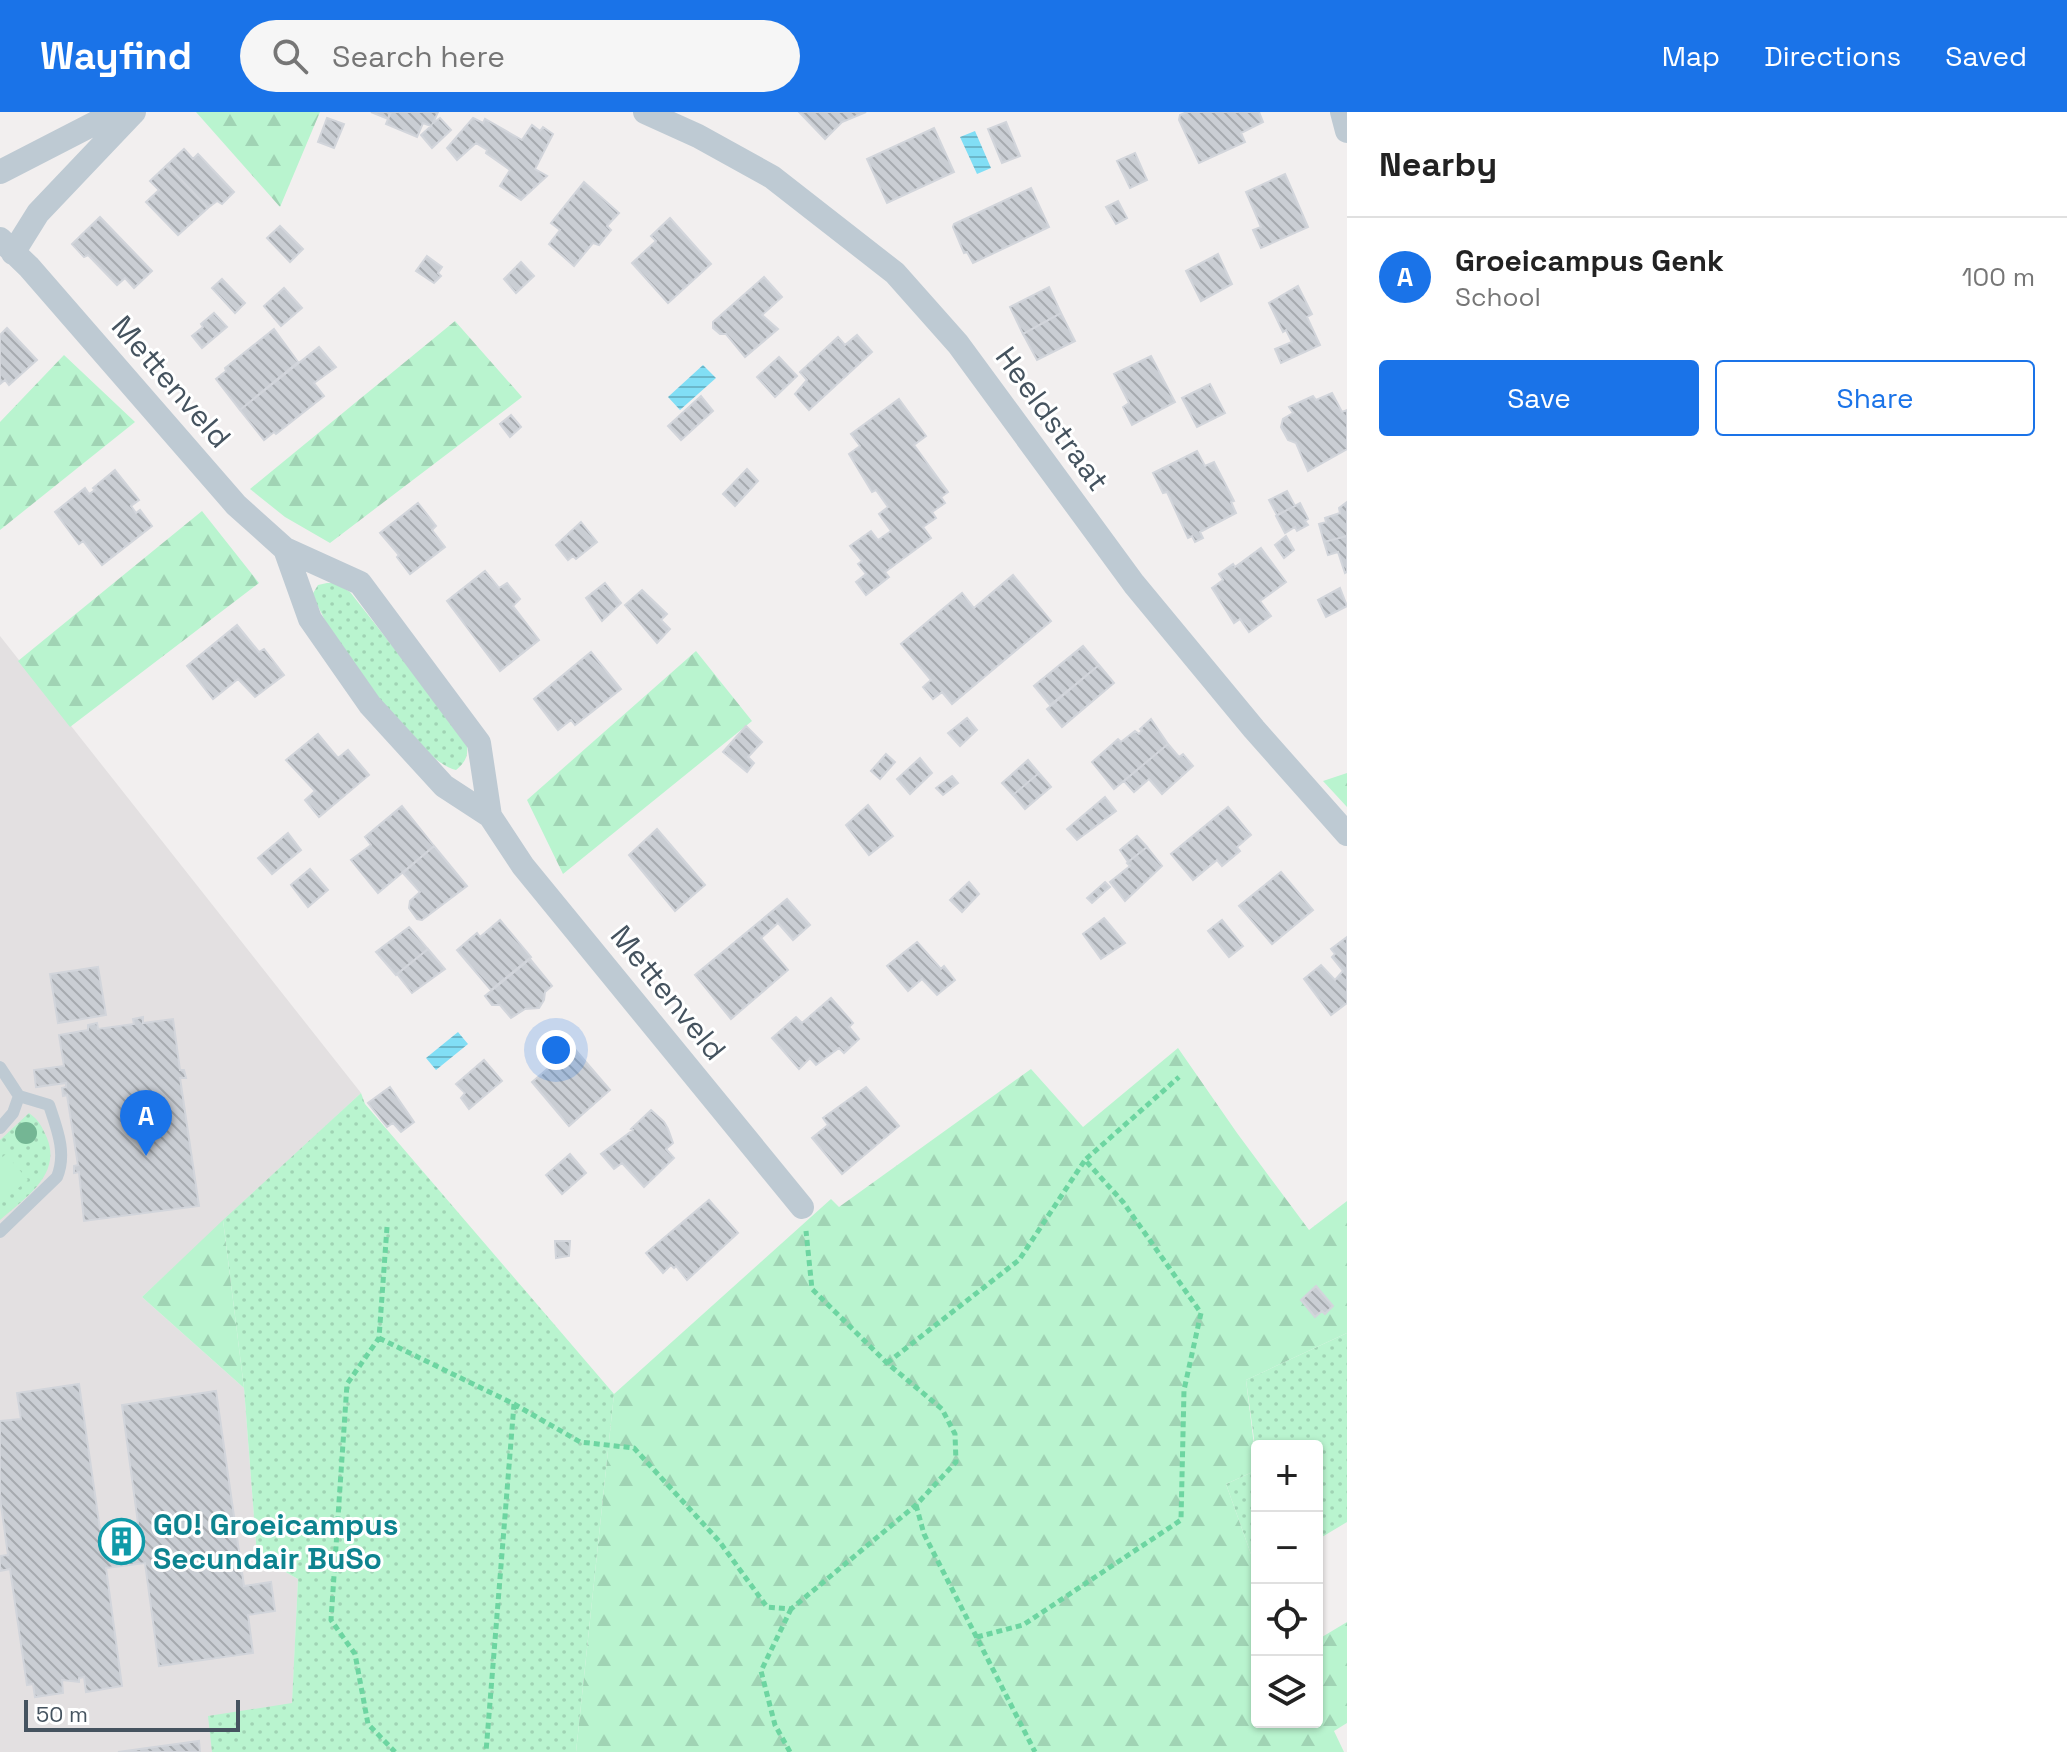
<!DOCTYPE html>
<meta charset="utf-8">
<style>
body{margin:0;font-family:"Space Grotesk",sans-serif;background:#f6f6f6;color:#222}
.controls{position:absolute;right:24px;bottom:24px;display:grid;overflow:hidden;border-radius:8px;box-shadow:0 2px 6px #0004}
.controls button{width:72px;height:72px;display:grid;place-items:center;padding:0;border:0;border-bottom:2px solid #e0e0e0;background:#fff;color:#222;font:40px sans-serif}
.scale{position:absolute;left:24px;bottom:20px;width:216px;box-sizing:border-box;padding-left:8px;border:4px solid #45535f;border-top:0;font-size:22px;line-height:28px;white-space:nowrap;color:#45535f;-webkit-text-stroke:6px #fff;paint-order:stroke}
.you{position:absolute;left:556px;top:938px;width:28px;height:28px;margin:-20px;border:6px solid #fff;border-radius:50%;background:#1a73e8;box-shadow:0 0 0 12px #1a73e833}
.badge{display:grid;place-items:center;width:52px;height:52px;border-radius:50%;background:#1a73e8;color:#fff;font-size:26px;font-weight:700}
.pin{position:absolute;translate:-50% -66px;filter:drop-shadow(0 2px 4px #0008)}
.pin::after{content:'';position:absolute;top:42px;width:28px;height:24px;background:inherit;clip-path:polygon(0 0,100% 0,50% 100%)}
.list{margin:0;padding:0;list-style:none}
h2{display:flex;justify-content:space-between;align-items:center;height:104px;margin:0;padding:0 32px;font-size:34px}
h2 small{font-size:26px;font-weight:400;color:#767676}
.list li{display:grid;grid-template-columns:52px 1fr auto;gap:24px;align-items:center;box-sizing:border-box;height:120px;padding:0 32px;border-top:2px solid #e0e0e0}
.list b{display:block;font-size:30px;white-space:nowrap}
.list p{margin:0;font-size:26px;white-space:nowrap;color:#767676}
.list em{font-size:26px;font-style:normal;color:#767676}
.actions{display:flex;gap:16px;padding:24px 32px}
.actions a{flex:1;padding:18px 0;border:2px solid #1a73e8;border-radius:8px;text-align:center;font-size:28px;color:#1a73e8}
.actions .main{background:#1a73e8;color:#fff}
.icon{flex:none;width:44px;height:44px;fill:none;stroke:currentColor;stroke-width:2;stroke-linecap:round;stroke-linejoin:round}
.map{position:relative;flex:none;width:1347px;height:1640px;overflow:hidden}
header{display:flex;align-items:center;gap:48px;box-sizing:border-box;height:112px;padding:0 40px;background:#1a73e8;color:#fff}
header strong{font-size:38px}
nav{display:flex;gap:44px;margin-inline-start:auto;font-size:28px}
.search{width:560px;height:72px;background:#f6f6f6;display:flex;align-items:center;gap:20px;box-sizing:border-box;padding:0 28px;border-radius:44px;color:#767676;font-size:30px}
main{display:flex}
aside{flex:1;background:#fff}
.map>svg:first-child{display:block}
.education{fill:#e3e0e1}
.grass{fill:url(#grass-dots)}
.forest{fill:url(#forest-firs)}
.pitch{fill:#b9f4cf}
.water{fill:url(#water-rules)}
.building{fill:url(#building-back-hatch);stroke:#d2d5db;stroke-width:2}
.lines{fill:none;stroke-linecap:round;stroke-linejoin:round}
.path{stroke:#6dd5a1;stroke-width:5;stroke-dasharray:6 4;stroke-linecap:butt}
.service{stroke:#becad3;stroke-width:12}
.minor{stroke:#becad3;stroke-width:24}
.tree{fill:#74b694}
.labels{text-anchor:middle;stroke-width:6;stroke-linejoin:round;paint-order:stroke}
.street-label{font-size:30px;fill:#45535f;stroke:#fff}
.culture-label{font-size:30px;font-weight:bold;fill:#0d838f;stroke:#fff;text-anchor:start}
</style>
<header>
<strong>Wayfind</strong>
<div class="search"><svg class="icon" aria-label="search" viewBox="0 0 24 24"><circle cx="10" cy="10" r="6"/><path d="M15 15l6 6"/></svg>Search here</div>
<nav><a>Map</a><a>Directions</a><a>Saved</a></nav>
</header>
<main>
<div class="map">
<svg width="1347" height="1640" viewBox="0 0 1347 1640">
<defs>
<pattern id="grass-dots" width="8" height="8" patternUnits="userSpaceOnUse" patternTransform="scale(2)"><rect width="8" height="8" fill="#b9f4cf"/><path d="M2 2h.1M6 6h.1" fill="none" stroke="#a0d3b4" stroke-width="1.8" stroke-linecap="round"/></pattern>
<pattern id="forest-firs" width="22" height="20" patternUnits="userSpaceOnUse" patternTransform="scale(2)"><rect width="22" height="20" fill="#b9f4cf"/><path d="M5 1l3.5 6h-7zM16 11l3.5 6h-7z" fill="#a0d3b4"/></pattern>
<pattern id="water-rules" width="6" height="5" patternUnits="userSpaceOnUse" patternTransform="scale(2)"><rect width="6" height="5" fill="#81def5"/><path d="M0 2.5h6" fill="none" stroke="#6bb7ca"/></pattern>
<pattern id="building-back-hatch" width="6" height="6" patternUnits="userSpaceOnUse" patternTransform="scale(2)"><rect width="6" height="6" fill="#caced4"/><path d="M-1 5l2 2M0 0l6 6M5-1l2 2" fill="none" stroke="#a6aaaf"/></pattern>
</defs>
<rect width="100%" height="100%" fill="#f2efef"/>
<path class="education" d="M0 524 361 981 142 1185 244 1276 257 1444 298 1467 290 1640H0Z"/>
<path class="grass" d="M327 471H336L350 480 466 628C469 642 467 649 456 658 425 652 358 561 339 532 328 517 321 499 312 483L318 473Z
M361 981 365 992 614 1282 576 1640H212L208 1604 292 1591 298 1467 257 1444 244 1276 223 1108Z
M29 1001C39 1008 42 1015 47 1026 62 1063 24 1087 0 1108V1028Z
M1347 1221V1410L1317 1428V1334H1257V1349L1246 1268Z
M1257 1358V1459L1226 1372Z"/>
<path class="forest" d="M196 0H320L280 95Z
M455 209 522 285 330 431 285 405 250 377Z
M64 243 135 310 0 418V310Z
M202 399 259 471 70 615 18 549Z
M696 539 752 609 563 762 527 688Z
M1347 661V695L1323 669Z
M1178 936 1237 1021 1309 1118 1347 1089V1221L1246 1268 1257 1358 1226 1372 1257 1459V1610H1317V1528L1347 1510V1611L1334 1619 1344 1640H576L614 1282 831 1087 839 1095 1031 957 1083 1015Z
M223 1108 244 1276 142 1185Z"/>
<path class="pitch" d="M6 1042 28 1068 0 1091V1047Z"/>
<path class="water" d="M975 19 991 56 977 62 960 25Z
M703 253 716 266 680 298 668 285Z
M458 920 468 932 436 958 426 946Z"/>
<path class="building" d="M371 0H390L388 7Z
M391 0H438L433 11 440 6 451 18 432 36 421 23 431 14 423 11 417 25 386 12Z
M799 0H866L842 10 825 27Z
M1187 0H1259L1263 10 1241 21 1245 30 1199 51 1179 8 1180 3Z
M327 6 344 12 334 36 318 30Z
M473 6 483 11 485 7 522 28 532 13 540 19 543 15 553 22 535 57 547 64 521 88 500 74 510 58 486 41 487 38 476 31 457 48 447 36Z
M1006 10 1020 44 1002 51 988 17Z
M934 16 954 60 887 91 867 47Z
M184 37 193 47 198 42 234 80 222 92 217 89 208 96 167 53Z
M1135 41 1147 68 1130 76 1117 49Z
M167 53 208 96 178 123 146 90 159 78 150 69Z
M1285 62 1308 115 1261 136 1253 118 1261 115 1246 80Z
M584 70 619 101 607 114 611 118 599 133 593 131 574 154 549 132 560 118 551 111Z
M1031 76 1049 115 973 151 967 140 964 141 953 115 954 112Z
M1118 89 1127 106 1116 112 1106 95Z
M100 105 152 159 134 176 125 166 117 173 88 143 84 145 72 132Z
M670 106 711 152 668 191 632 151 656 129 651 124Z
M280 114 303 137 290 150 267 126Z
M1218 142 1232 172 1201 189 1186 159Z
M427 144 442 155 438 161 441 164 434 171 416 159Z
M521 150 534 164 516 181 504 167Z
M764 165 782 185 762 203 778 217 745 245 726 222H720L713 216V210Z
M222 167 245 191 235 201 212 176Z
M1298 174 1312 202 1307 205 1320 233 1281 251 1275 237 1292 230 1286 218 1283 220 1269 191Z
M1049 175 1061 201 1023 222 1010 195Z
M284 176 302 196 281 214 264 194Z
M214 201 227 215 202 236 192 224 203 215 201 212Z
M1061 201 1075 229 1037 248 1023 222Z
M7 216 37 248 9 273 5 268 0 272V223Z
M274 217 298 250 240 298 216 267 226 259 225 256Z
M857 223 872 240 809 298 795 282 807 268 800 260 838 225 845 233Z
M319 235 336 255 314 271 324 284 276 322 274 320 264 328 240 298Z
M1151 244 1175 290 1132 313 1123 295 1129 291 1114 262Z
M779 245 797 264 775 285 757 265Z
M1210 272 1225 301 1197 315 1182 286Z
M1332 281 1342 300 1347 298V337L1308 359 1296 331 1288 328 1281 315 1283 307 1293 301 1289 295 1313 284 1316 288Z
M701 284 713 299 681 328 668 314Z
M899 287 926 324 914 333 948 380 941 385 945 391 932 400 936 406 923 415 931 426 885 460 889 465 866 483 856 470 866 462 858 452 862 449 850 434 871 419 878 428 891 419 879 402 888 395 876 378 872 380 849 342 860 334 851 322Z
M511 303 521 315 510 325 500 312Z
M1197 339 1205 354 1214 350 1234 389 1231 390 1236 401 1200 420 1203 426 1195 430 1192 424 1188 426 1167 380 1163 381 1153 361Z
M747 357 758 369 735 394 723 382Z
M115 358 139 388 131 394 136 401 140 398 152 414 102 453 83 429 79 432 55 400 85 376 89 382 95 378 93 376Z
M1287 379 1295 394 1277 403 1269 388Z
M1347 390V424L1324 430 1319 412 1326 410 1325 406 1340 401 1339 396Z
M418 391 436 414 432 418 445 435 410 462 397 445 399 443 380 421Z
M1300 391 1308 407 1305 409 1308 413 1297 419 1295 415 1285 421 1276 404Z
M581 410 597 430 576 447 573 444 568 448 556 433Z
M1286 424 1294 438 1284 446 1275 433Z
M1347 424V460L1345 461 1338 440 1328 443 1324 430Z
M1261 436 1286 470 1260 489 1271 504 1249 520 1240 507 1234 511 1212 476 1223 468 1219 462 1233 452 1235 455Z
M485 459 499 476 507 471 520 487 513 494 539 528 500 559 447 489Z
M1013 463 1051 509 952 592 942 580 933 587 923 575 931 568 901 532 962 481 974 496Z
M605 471 621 491 602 509 586 486Z
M1340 476 1347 494 1326 505 1318 488Z
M642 478 667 502 661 508 670 517 657 531 625 493Z
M237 513 259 540 264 537 284 563 255 585 238 567 213 587 187 554Z
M1083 534 1099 553 1050 593 1034 574Z
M591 540 621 577 575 613 571 608 558 618 534 587Z
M1099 553 1114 571 1062 615 1047 597Z
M967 606 977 618 960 634 948 621Z
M1151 607 1168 632 1114 677 1092 650 1118 627 1121 630 1135 619 1139 622 1142 619 1140 617Z
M746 614 762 630 748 645 754 651 747 660 723 640Z
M318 622 338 646 348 638 369 663 319 705 305 688 315 679 286 648Z
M1168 632 1179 645 1183 642 1193 654 1162 682 1149 667 1134 680 1124 669Z
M886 642 895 650 880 667 871 659Z
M920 646 932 661 910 682 897 667Z
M1028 648 1039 661 1013 683 1002 671Z
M1039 661 1051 675 1025 697 1013 683Z
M952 664 958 671 943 683 936 676Z
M1105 685 1116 699 1077 728 1067 717Z
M868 693 893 724 869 743 846 713Z
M402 694 434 734 378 781 351 748 371 733 365 725Z
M1228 695 1251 723 1237 735 1240 739 1222 754 1217 748 1193 768 1171 742Z
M657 717 705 773 675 799 629 743Z
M288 721 301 738 272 762 258 746Z
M1137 724 1147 735 1128 750 1120 738Z
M434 734 467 774 422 808 417 807 409 796 410 789 420 780 403 761Z
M1147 735 1162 754 1125 789 1110 770 1130 754 1127 751Z
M310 757 328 778 308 795 291 773Z
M1281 760 1313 798 1272 832 1239 794Z
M969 770 979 782 962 800 950 788Z
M1105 770 1110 775 1092 791 1087 786Z
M787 787 810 813 793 828 778 811 761 826 788 858 731 907 695 863Z
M1104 806 1125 831 1101 847 1083 822Z
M500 808 531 845 491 878 457 838 477 821 480 825Z
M1222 808 1243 834 1229 845 1208 819Z
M409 815 428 837 396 863 376 840Z
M1347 825V891L1331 903 1304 867 1321 853 1335 868 1343 859 1332 845 1335 842 1331 837Z
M917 830 941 857 944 854 955 868 937 883 922 867 908 879 887 854Z
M428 837 445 857 412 881 397 862Z
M530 847 552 874 545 880 544 888 539 896 525 897 511 906 500 893H492L485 884Z
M98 855 106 903 58 911 50 862Z
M831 886 853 911 849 915 859 927 844 941 839 936 816 953 810 946 799 957 772 926 796 905 802 911Z
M143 905V911L173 907 180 958H184L186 966H180L199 1094 84 1109 79 1060 74 1061V1054L78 1053 67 983 63 984 62 976 66 975V971L36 975 34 958 64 954 59 923 88 918V913L97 911 98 917 134 912 133 907Z
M573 935 610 978 569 1014 532 970Z
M484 948 502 969 469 997 461 986 465 981 456 972Z
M390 975 414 1010 401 1020 393 1011 387 1015 368 991Z
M866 975 899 1014 842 1062 812 1026 828 1013 823 1006Z
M651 998 664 1010 668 1017 673 1031 666 1037 674 1046 644 1075 622 1051 614 1057 601 1042 633 1018 631 1017Z
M570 1042 586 1061 562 1082 546 1063Z
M709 1088 738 1121 687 1168 676 1154 674 1156 671 1153 663 1161 646 1141Z
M555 1129H570L569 1144 556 1146Z
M1316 1174 1333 1194 1325 1202 1322 1199 1315 1205 1301 1188Z
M79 1272 100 1417 138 1411 122 1293 216 1279 244 1474 271 1470 275 1499 248 1503 253 1541 159 1554 145 1451 106 1456 122 1574 86 1580 84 1565 79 1566V1570L62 1568 63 1581 35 1585 33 1572 27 1573 10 1457 0 1459V1444L8 1443 0 1386V1309L21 1307 17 1281Z
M199 1629 200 1640H118Z"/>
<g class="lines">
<path class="path" d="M387 1115 379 1226 347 1272 331 1508 355 1542 368 1612 395 1640
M379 1226 514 1292 486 1640
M887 1251 1019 1148 1085 1048
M514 1292 580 1330 634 1336 719 1429 767 1495 791 1497 916 1393 956 1350 955 1322 942 1297 887 1251 812 1177 806 1119
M916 1393 924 1422 1035 1640
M977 1525 1023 1513 1181 1408 1184 1278 1201 1201 1123 1090 1085 1048 1179 965
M790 1640 775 1613 761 1559 791 1497"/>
<path class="service" d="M0 955 19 984
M0 1016 13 1001 19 984 49 993C57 1017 67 1041 57 1065L0 1120"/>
<path class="minor" d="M645 0 698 24 772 65 895 161 958 232 1134 472 1254 617 1347 722
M1342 0 1347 19
M0 60 101 8 133 1
M0 127 29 155 236 393 285 437 360 471 479 631 490 704
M13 141 38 101 134 0
M285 437 310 507 370 593 444 674 490 704 523 754 802 1095"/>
</g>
<circle class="tree" cx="26" cy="1021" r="11"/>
<defs>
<symbol id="building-ring" viewBox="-11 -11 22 22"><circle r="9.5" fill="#fff" stroke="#0f9aa8" stroke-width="1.5"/><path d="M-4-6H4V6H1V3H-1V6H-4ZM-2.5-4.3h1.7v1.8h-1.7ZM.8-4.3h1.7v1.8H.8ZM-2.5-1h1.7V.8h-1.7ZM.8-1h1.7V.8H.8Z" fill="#0f9aa8"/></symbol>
</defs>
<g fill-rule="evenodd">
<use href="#building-ring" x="96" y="1404" width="51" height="51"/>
</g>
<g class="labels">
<g class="street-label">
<text transform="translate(171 270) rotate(49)" y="10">Mettenveld</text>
<text transform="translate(1052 307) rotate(54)" y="10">Heeldstraat</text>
<text transform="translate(668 881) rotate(51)" y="10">Mettenveld</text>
</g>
<g class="culture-label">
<text x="153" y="1423">GO! Groeicampus<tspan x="153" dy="34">Secundair BuSo</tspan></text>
</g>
</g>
</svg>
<div class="controls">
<button>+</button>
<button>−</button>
<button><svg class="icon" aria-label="locate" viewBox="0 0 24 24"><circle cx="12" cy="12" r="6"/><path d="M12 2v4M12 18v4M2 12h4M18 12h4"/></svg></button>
<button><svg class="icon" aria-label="layers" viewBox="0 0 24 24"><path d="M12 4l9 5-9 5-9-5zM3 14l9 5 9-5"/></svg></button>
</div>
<div class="scale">50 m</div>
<div class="you"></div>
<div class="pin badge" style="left:146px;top:1044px">A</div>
</div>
<aside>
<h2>Nearby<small></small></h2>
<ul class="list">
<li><span class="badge">A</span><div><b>Groeicampus Genk</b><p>School</p></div><em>100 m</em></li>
</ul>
<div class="actions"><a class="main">Save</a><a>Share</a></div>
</aside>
</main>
